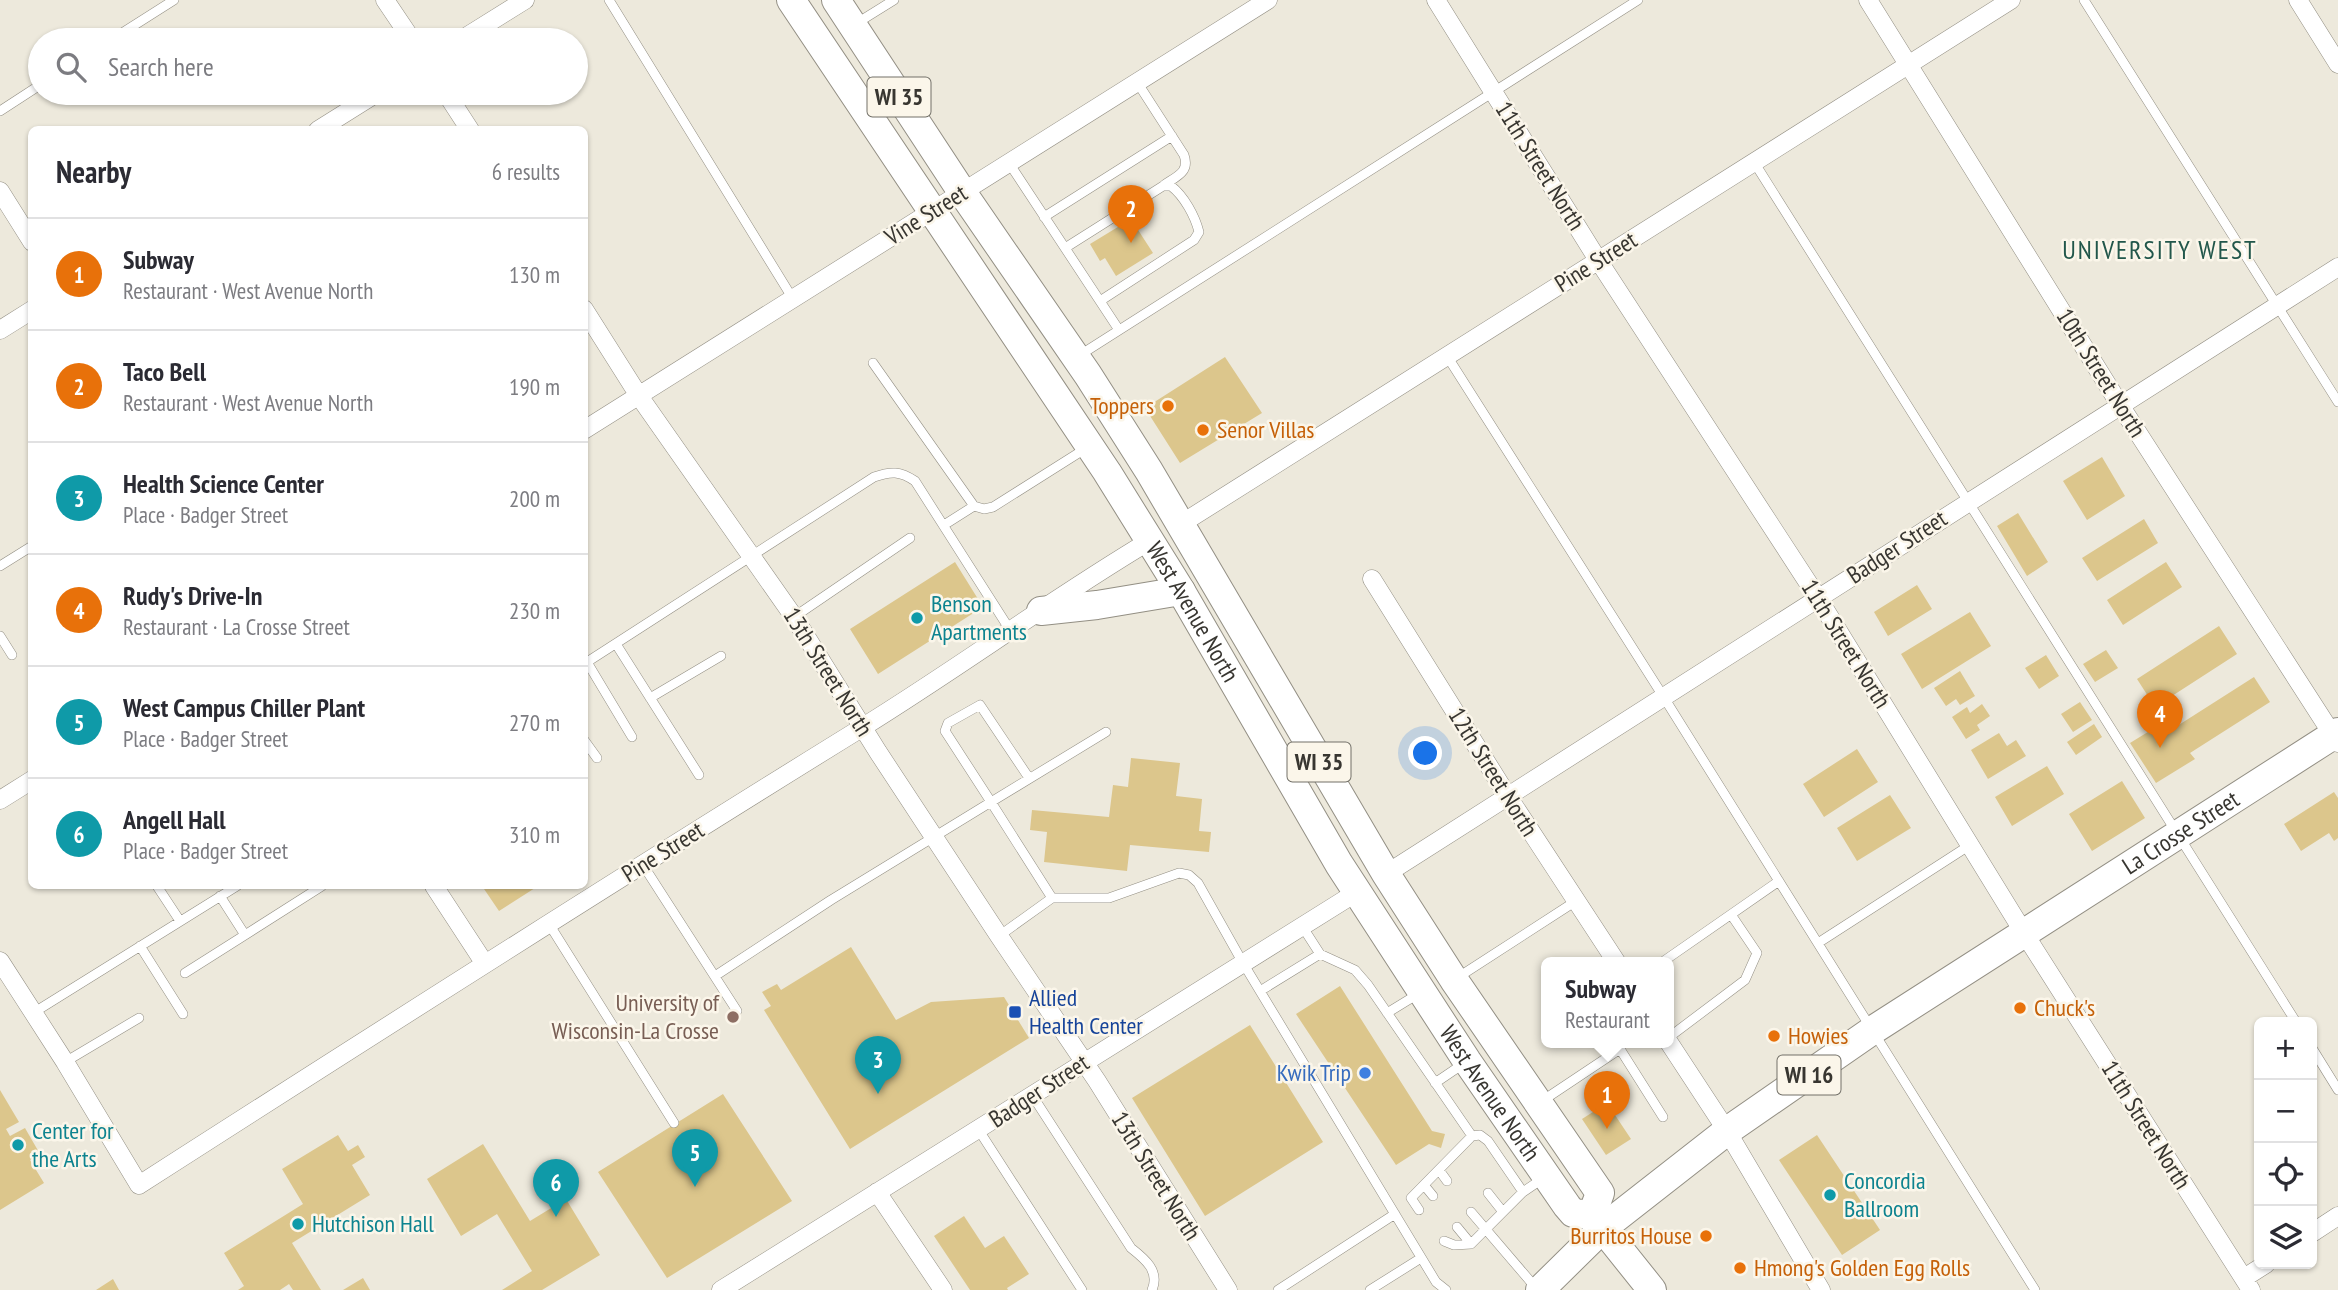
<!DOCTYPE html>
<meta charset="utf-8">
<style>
body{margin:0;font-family:"PT Sans Narrow",sans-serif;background:#f7f7f7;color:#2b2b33}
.controls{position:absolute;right:21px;bottom:21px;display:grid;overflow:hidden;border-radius:10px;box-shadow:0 2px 5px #0004}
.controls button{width:63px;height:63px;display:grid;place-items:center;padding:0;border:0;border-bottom:2px solid #e1e1e2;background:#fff;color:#2b2b33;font:35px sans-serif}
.you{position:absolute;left:1426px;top:754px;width:24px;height:24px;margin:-18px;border:5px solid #fff;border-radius:50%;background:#1a73e8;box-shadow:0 0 0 10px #1a73e833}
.badge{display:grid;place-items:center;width:46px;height:46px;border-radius:50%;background:#1f6455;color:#fff;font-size:23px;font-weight:700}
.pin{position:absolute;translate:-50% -58px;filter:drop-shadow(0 2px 4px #0008)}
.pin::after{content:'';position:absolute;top:37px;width:24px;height:21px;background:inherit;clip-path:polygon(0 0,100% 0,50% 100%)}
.popup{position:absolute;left:1541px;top:957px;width:133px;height:91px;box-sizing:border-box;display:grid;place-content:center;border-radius:10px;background:#fff;filter:drop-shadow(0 2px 5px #0005);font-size:23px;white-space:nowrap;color:#7c7c81}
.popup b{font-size:26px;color:#2b2b33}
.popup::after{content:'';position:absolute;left:50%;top:100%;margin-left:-14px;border:14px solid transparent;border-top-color:#fff}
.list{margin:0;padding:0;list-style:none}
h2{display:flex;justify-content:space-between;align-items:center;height:91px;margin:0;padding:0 28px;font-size:30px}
h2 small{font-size:23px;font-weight:400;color:#7c7c81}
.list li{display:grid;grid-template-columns:46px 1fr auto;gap:21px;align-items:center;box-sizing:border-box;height:112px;padding:0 28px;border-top:2px solid #e1e1e2}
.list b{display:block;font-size:26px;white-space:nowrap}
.list p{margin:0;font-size:23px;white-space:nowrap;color:#7c7c81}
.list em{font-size:23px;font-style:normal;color:#7c7c81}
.icon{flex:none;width:38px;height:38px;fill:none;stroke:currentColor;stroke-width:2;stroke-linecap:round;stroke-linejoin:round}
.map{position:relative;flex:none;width:2338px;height:1290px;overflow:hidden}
.search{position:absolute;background:#fff;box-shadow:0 2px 5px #0004;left:28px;top:28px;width:560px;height:77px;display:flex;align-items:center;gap:18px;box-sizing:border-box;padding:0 24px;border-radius:38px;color:#7c7c81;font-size:26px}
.panel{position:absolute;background:#fff;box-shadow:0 2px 5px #0004;left:28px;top:126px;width:560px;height:763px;border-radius:10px}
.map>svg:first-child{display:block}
.building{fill:#dcc68c}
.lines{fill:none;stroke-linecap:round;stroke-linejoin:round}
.service-casing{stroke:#938f84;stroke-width:10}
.minor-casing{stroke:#938f84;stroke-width:19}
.primary-casing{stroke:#938f84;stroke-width:30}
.service{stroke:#fff;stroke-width:9}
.minor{stroke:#fff;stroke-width:18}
.primary{stroke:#fff;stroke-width:28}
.food-dot{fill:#e8710a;stroke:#fbf6ea;stroke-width:2.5}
.culture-dot{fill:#0f9aa8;stroke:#fbf6ea;stroke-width:2.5}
.transit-dot{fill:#1a4fb4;stroke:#fbf6ea;stroke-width:2.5}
.education-dot{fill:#8d6e63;stroke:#fbf6ea;stroke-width:2.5}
.shop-dot{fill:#3f7fe0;stroke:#fbf6ea;stroke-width:2.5}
.labels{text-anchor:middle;stroke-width:5;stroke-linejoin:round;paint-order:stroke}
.shield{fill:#fbf6ea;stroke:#727068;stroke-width:2}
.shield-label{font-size:23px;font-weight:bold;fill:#383631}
.street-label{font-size:24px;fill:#383631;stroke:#fbf6ea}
.food-label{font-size:24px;fill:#c56008;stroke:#fbf6ea;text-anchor:start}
.culture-label{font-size:24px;fill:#0d838f;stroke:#fbf6ea;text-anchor:start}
.transit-label{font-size:24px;fill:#164399;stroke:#fbf6ea;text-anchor:start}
.education-label{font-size:24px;fill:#785e54;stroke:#fbf6ea;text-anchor:end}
.shop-label{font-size:24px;fill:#366cbe;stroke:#fbf6ea;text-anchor:end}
.neighbourhood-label{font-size:26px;letter-spacing:2px;fill:#22574b;stroke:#fbf6ea}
</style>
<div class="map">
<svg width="2338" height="1290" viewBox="0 0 2338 1290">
<rect width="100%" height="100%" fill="#ede9dc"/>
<path class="building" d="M1131 219 1153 253 1116 276 1105 258 1100 261 1090 244Z
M1225 357 1262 413 1180 463 1145 408Z
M2102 457 2125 496 2087 520 2063 481Z
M2018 513 2048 562 2027 576 1997 526Z
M2144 519 2158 543 2097 581 2082 558Z
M955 562 983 607 878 674 850 629Z
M2166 562 2182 587 2123 625 2107 600Z
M1917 585 1932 609 1888 636 1874 612Z
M1970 612 1991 646 1922 689 1901 654Z
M2219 626 2237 654 2155 707 2137 679Z
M2106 650 2118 668 2095 682 2083 664Z
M2046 655 2059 676 2039 689 2025 668Z
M1960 671 1975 696 1960 705 1956 699 1946 706 1934 688Z
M2254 677 2270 702 2190 753 2195 759 2156 783 2130 743 2169 719 2174 728Z
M2080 702 2092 720 2073 732 2061 714Z
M1982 704 1990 716 1977 725 1980 730 1966 739 1952 717 1967 707 1970 713Z
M2094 724 2102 737 2076 755 2067 742Z
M1999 733 2007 746 2016 740 2026 756 1988 779 1971 750Z
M1857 749 1878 782 1824 817 1803 784Z
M1131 758 1180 763 1176 796 1202 799 1199 831 1211 832 1209 852 1130 845 1127 871 1044 862 1047 832 1030 830 1032 810 1109 817 1113 785 1128 787Z
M2047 766 2064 794 2012 826 1995 797Z
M2122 781 2145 818 2092 851 2069 814Z
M2334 792 2338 798V838L2334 841 2329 833 2301 851 2284 824Z
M1890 795 1911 828 1857 861 1837 828Z
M482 886H533L535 888 499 911Z
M851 947 896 1020 931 1002 1004 997 1029 1038 850 1149 764 1010 771 1006 762 992 777 984 781 990Z
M1340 986 1432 1131 1445 1134 1441 1148 1429 1144 1396 1165 1296 1014Z
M1250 1025 1323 1142 1205 1216 1132 1098Z
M0 1090 19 1122 6 1129 10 1136 25 1128 40 1154 30 1160 44 1183 0 1210Z
M723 1094 792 1201 667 1278 598 1172Z
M1607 1103 1631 1139 1606 1155 1582 1119Z
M338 1135 348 1151 358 1145 365 1157 352 1165 370 1195 292 1243 321 1290H293L289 1284 280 1290H238L244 1286 224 1253 303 1204 282 1169Z
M1817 1135 1880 1230 1842 1255 1779 1160Z
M483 1144 530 1221 566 1199 600 1255 542 1290H502L532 1271 497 1214 461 1236 427 1179Z
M964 1216 985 1248 1004 1236 1029 1274 1007 1288 1008 1290H970L934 1236Z
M363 1278 370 1290H343Z
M113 1279 119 1290H96Z"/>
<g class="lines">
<defs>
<path id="service" d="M609 0 793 299
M2084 0 2338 402
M857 23 894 0
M111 40 174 0
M1137 82 1184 155C1190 172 1177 176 1164 185
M0 111 40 85
M1754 162 2296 1022
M1009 163 1119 330
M1044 217 1172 136
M1065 248 1163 186H1171C1184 196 1195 216 1199 232L1194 240 1100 301
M1080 355 1638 0
M1447 356 1663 696 2035 1290
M873 363 974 506 984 509 993 507 1088 447
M944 525 974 506
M0 566 32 546
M794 617 910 538
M0 636 12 655
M616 644 699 775
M587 662 632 737
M584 664 874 477C891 471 900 471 915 481L1010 630
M650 698 721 656
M584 740 597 758
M1029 778 980 705 948 723 945 731 991 802 1106 732
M643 865 737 1011
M157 886 180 921
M220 896 245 935 322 886
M549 924 674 1123
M1302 926 1320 954 1355 970 1368 985 1472 1136 1411 1198 1419 1210
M999 936 1052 898
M1818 943 1970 845
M140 946 183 1014
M1661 963 1779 881
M185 973 245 935
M715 976 831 900 991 802 1052 898H1109L1179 873 1189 875 1198 883 1243 963 1436 1282 1446 1290
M1457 978 1576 901
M1260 991 1320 954
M33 1013 237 886
M1387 1013 1418 994
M1668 1038 1745 980 1757 953 1732 916
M2312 1048 2338 1090
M65 1062 139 1018
M1435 1083 1463 1064
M1032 1095 1131 1248C1145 1259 1160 1271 1152 1290
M1542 1101 1620 1049 1663 1117
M978 1129 1082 1290
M1472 1136 1480 1135 1488 1141 1523 1192 1545 1177
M1439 1170 1447 1181
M1424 1185 1433 1196
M1488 1193 1503 1212
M1471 1212 1536 1288
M1457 1227 1471 1244
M1444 1241 1454 1245 1471 1244 1523 1192
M1278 1290 1395 1214
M1370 1290 1421 1258"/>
<path id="minor" d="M385 0 412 40
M1436 0 1598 260 1818 598 2024 933 2251 1290
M1868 0 2120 405 2338 743
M2298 0 2338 64
M461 40 525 0
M446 93 470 130
M318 130 377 93
M0 191 32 242
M584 309 639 396 794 617 878 752 999 936 1097 1081 1228 1290
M0 330 32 310
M584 430 1268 0
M1181 524 2011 0
M1372 579 1507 795 1617 963
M0 800 32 780
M1386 874 2338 267
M434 886 485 964
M0 961 65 1062 139 1185C379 1031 620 877 863 727 960 667 1052 599 1151 540
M1668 1041 1727 1131 1821 1290
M877 1192 943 1290
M2312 1233 2338 1216
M2244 1278 2266 1264
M721 1290 1357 892"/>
<g id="primary">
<path id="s1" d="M791 0 1107 472 1181 591 1339 864 1467 1061 1567 1206 1573 1213 1592 1215 1652 1290"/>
<path d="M836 0 962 192 1088 375 1149 471 1386 874 1454 980 1600 1193 1592 1215"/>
<path d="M1041 611 1097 605 1181 591"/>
<path id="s2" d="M1540 1290 1603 1228 1727 1131 1873 1030 2338 732"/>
</g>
</defs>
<use href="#service" class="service-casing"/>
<use href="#minor" class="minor-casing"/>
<use href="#primary" class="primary-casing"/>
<use href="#service" class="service"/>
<use href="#minor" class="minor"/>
<use href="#primary" class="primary"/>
</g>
<g class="food-dot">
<circle cx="1168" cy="406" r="7"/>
<circle cx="1203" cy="430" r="7"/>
<circle cx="2020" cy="1008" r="7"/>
<circle cx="1774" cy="1036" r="7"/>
<circle cx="1706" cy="1236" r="7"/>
<circle cx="1740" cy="1268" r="7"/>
</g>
<g class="culture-dot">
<circle cx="917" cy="618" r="7"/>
<circle cx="18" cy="1145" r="7"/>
<circle cx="1830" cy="1195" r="7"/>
<circle cx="298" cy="1224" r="7"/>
</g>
<rect class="transit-dot" x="1008" y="1005" width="14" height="14" rx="3.5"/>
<circle class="education-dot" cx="733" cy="1017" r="7"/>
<circle class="shop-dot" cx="1365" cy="1073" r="7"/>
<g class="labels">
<g class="shield">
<rect x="867.5" y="77.5" width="63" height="39" rx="5"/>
<rect x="1287.5" y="742.5" width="63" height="39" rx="5"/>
<rect x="1777.5" y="1055.5" width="63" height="39" rx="5"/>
</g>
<g class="shield-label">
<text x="899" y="105">WI 35</text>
<text x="1319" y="770">WI 35</text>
<text x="1809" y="1083">WI 16</text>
</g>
<g class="street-label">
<text transform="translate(1540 166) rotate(58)" y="8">11th Street North</text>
<text transform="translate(926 215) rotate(-32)" y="8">Vine Street</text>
<text transform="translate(1596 262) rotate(-32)" y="8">Pine Street</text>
<text transform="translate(2101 373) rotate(58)" y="8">10th Street North</text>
<text transform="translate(1897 547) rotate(-33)" y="8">Badger Street</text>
<text dy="8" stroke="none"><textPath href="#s1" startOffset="732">West Avenue North</textPath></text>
<text transform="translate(1846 644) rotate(58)" y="8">11th Street North</text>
<text transform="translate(828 672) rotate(58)" y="8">13th Street North</text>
<text transform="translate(1493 772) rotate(58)" y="8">12th Street North</text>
<text dy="8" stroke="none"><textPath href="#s2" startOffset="789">La Crosse Street</textPath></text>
<text transform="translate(663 852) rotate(-32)" y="8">Pine Street</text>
<text transform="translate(1039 1091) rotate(-33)" y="8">Badger Street</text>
<text dy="8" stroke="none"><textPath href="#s1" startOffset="1298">West Avenue North</textPath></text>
<text transform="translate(2146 1125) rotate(58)" y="8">11th Street North</text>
<text transform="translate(1156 1176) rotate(58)" y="8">13th Street North</text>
</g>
<g class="food-label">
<text x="1154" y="414" text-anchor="end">Toppers</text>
<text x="1217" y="438">Senor Villas</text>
<text x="2034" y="1016">Chuck's</text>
<text x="1788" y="1044">Howies</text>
<text x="1692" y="1244" text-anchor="end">Burritos House</text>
<text x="1754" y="1276">Hmong's Golden Egg Rolls</text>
</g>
<g class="culture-label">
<text x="931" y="612">Benson<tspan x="931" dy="28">Apartments</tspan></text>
<text x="32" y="1139">Center for<tspan x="32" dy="28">the Arts</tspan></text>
<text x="1844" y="1189">Concordia<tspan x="1844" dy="28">Ballroom</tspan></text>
<text x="312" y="1232">Hutchison Hall</text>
</g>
<g class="transit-label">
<text x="1029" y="1006">Allied<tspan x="1029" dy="28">Health Center</tspan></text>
</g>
<g class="education-label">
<text x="719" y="1011">University of<tspan x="719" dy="28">Wisconsin-La Crosse</tspan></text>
</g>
<g class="shop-label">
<text x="1351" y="1081">Kwik Trip</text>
</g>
<g class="neighbourhood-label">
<text x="2160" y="259">UNIVERSITY WEST</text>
</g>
</g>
</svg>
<div class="controls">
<button>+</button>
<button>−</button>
<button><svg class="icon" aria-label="locate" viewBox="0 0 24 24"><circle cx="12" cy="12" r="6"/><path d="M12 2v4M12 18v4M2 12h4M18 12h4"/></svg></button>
<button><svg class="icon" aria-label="layers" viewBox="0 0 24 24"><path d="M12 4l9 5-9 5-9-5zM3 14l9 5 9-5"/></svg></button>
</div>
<div class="you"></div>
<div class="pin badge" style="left:1607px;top:1129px;background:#e8710a">1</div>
<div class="popup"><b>Subway</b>Restaurant</div>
<div class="pin badge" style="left:1131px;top:243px;background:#e8710a">2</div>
<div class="pin badge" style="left:878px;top:1094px;background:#0f9aa8">3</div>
<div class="pin badge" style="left:2160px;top:748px;background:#e8710a">4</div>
<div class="pin badge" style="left:695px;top:1187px;background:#0f9aa8">5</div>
<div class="pin badge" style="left:556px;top:1217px;background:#0f9aa8">6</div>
<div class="search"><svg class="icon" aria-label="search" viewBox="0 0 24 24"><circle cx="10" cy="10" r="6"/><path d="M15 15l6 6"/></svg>Search here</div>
<section class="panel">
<h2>Nearby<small>6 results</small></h2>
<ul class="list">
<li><span class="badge" style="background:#e8710a">1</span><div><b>Subway</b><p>Restaurant · West Avenue North</p></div><em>130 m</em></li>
<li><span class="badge" style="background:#e8710a">2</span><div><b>Taco Bell</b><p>Restaurant · West Avenue North</p></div><em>190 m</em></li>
<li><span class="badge" style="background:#0f9aa8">3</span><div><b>Health Science Center</b><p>Place · Badger Street</p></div><em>200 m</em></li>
<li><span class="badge" style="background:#e8710a">4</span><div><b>Rudy's Drive-In</b><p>Restaurant · La Crosse Street</p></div><em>230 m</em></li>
<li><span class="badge" style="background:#0f9aa8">5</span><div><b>West Campus Chiller Plant</b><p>Place · Badger Street</p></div><em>270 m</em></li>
<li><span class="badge" style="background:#0f9aa8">6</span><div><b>Angell Hall</b><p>Place · Badger Street</p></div><em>310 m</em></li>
</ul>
</section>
</div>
